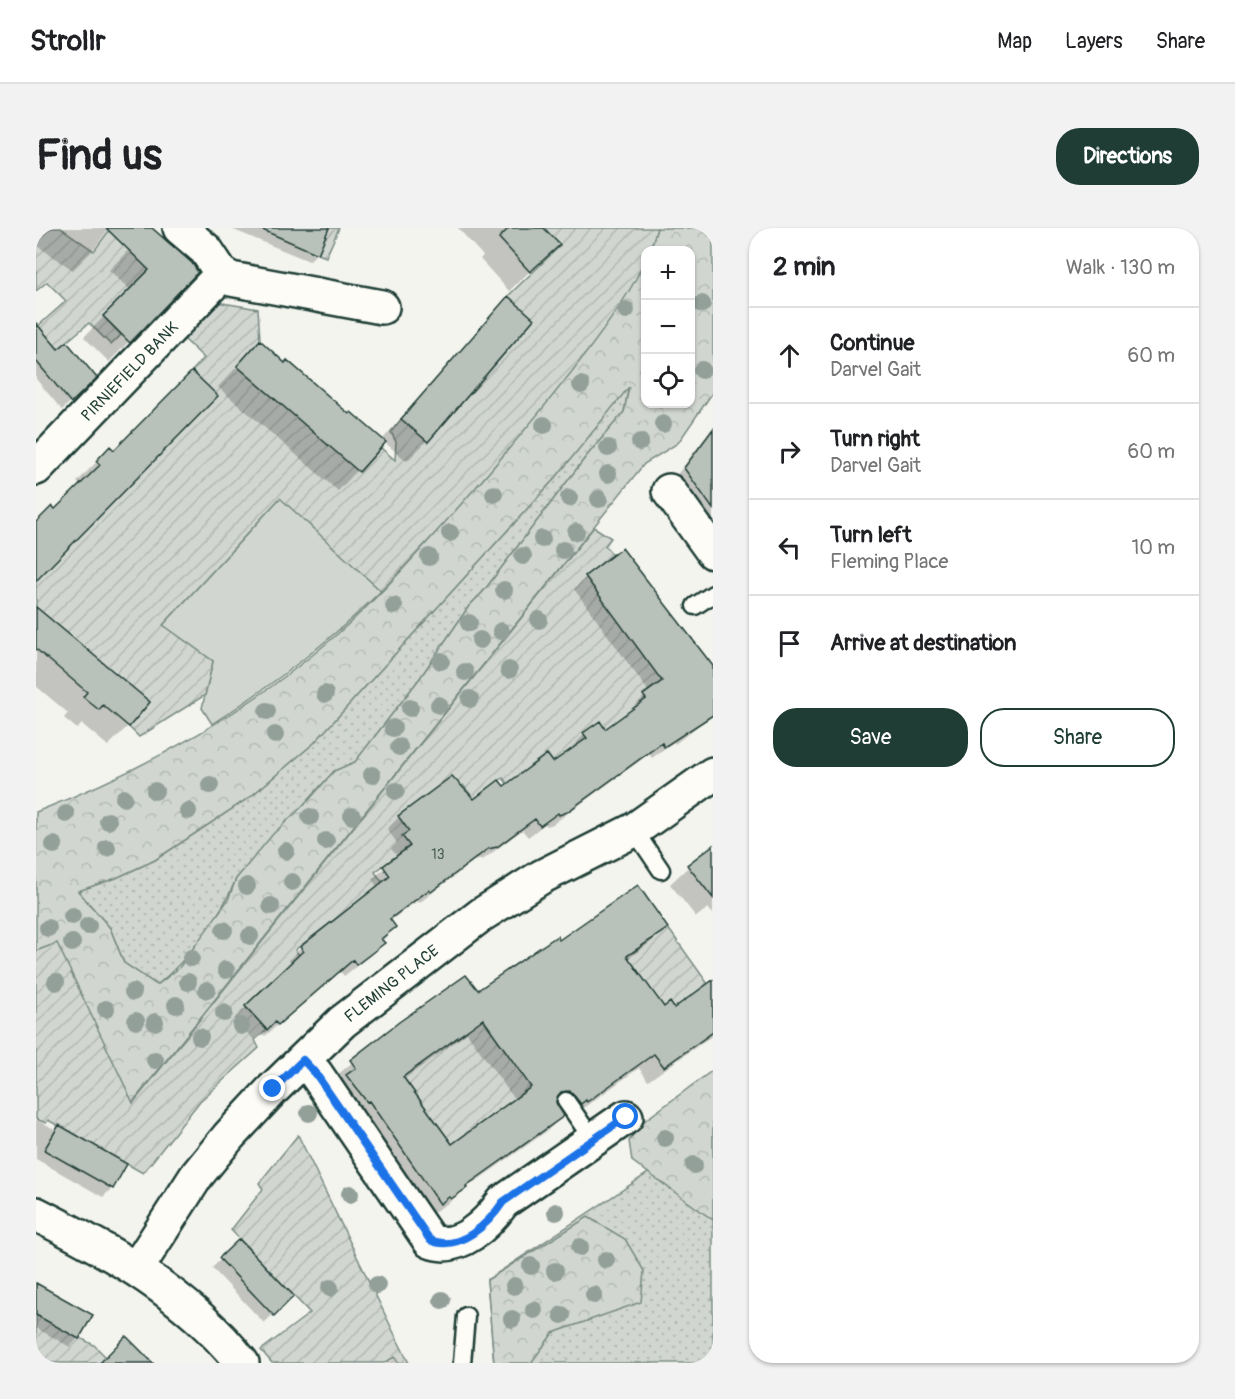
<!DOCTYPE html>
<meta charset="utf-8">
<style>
body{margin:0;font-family:Pangolin,sans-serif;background:#f2f2f2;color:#202124}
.controls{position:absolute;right:18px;top:18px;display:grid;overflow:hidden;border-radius:12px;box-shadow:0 2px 4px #0004}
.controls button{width:54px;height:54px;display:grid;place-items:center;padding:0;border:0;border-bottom:2px solid #e0e0e0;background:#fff;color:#202124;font:30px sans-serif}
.stop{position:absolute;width:18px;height:18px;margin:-14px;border:4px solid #1a73e8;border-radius:50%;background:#fff}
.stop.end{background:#1a73e8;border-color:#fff;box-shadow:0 2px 6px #0008}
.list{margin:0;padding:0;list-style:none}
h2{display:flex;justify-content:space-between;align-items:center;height:78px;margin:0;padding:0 24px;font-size:26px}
h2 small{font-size:20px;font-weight:400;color:#757577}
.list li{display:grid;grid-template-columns:39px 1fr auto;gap:18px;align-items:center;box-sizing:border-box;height:96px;padding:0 24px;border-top:2px solid #e0e0e0}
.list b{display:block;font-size:22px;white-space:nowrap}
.list p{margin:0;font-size:20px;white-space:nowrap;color:#757577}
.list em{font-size:20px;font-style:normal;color:#757577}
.actions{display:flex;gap:12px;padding:18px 24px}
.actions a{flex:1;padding:14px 0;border:2px solid #1f3d34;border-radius:24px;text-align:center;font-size:21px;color:#1f3d34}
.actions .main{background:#1f3d34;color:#fff}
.icon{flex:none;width:33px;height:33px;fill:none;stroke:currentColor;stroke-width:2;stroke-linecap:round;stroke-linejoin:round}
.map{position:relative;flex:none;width:677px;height:1135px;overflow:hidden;border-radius:24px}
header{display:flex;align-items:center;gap:36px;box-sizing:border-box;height:84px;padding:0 30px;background:#fff;border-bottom:2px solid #e0e0e0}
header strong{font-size:28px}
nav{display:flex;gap:33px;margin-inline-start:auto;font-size:21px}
.intro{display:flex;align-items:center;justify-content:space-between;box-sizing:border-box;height:144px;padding:0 36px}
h1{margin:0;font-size:42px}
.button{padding:15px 27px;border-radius:24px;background:#1f3d34;color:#fff;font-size:21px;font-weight:700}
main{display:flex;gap:36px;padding:0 36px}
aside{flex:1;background:#fff;border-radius:24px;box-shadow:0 2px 4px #0004}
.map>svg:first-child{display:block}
.grass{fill:url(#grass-dots);stroke:#788a82;stroke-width:1.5}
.forest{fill:url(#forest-crowns);stroke:#788a82;stroke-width:1.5;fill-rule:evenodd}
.park{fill:#d1d6d1;stroke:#788a82;stroke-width:1.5}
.garden{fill:url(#garden-furrows);stroke:#788a82;stroke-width:1.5}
.shadow{fill:#0003;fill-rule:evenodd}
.building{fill:#b9c1bb;stroke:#1f3d34;stroke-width:1.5;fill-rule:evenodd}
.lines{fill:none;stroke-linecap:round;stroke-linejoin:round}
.service-casing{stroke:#1f3d34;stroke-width:21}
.minor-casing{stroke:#1f3d34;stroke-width:38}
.service{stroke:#fdfcf7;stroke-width:16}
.minor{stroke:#fdfcf7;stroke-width:33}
.tree{fill:#93a099}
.route{stroke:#1a73e8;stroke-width:8}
.labels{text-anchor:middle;stroke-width:4.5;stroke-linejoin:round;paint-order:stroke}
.number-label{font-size:14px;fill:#465e56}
.street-label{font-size:16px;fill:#1f3d34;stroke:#fdfcf7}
</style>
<header>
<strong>Strollr</strong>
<nav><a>Map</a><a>Layers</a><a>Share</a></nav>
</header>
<div class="intro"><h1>Find us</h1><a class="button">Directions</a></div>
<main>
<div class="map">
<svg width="677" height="1135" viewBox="0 0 677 1135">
<defs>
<pattern id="grass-dots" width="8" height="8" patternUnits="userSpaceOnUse" patternTransform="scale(1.5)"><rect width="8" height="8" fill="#d1d6d1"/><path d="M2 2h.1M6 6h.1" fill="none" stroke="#b3b9b4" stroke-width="1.8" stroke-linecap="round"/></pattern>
<pattern id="forest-crowns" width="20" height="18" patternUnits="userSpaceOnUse" patternTransform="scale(1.5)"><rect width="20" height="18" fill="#d1d6d1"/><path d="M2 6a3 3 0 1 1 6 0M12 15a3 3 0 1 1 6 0" fill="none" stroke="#b3b9b4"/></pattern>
<pattern id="garden-furrows" width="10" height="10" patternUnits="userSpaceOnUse" patternTransform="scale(1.5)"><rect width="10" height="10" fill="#d1d6d1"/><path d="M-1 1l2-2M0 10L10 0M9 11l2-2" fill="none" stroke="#b3b9b4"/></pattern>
</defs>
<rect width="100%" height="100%" fill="#f4f4ef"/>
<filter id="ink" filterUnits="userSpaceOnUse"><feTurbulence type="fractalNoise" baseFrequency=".0167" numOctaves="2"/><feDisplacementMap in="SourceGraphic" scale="12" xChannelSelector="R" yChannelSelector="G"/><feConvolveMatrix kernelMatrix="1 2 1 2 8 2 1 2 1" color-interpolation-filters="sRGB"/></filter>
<g filter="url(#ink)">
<path class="grass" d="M593 157 588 184 549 230 447 364 433 378 384 450 319 534 298 543 200 651C185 688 152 732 121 757L88 735 74 700 42 663 80 650 119 632 214 569 278 515 521 248Z
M677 902V1135H458L451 1052Z"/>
<path class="forest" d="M621 0H677V164L642 215 608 236 96 875 20 716 0 723V584C107 542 212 484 299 408 355 359 404 299 453 243 510 177 567 109 609 32L610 176H654V22H614ZM593 159 588 184 549 230 447 364 433 378 384 450 319 534 298 543 273 572 237 606 200 651 192 672 143 740 121 757 88 735 74 700 42 663 80 650 119 632 214 569 278 515 521 248Z
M677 842V992L596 933 593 913 604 896Z
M552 989 589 1011 608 1043 605 1074 517 1105 495 1135H458L451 1052Z"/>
<path class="park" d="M245 269 345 363C291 416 239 455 176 496L166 480 177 433 127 397Z"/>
<path class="garden" d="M0 0H25L58 23 75 0 113 42 67 88 85 107 75 117 53 95 22 121 2 98 30 73 11 54 0 63Z
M293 0H303L290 29 282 26Z
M508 0H621L614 22H610C609 74 391 318 345 363L244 270 127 397 177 433 169 467 103 509 93 499 114 474 0 379V329L181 168 156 143 168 130 148 111 181 74 222 81 224 112 201 138 324 244 345 220 359 232 360 214 355 204 365 191 392 214 498 91 472 68 524 18Z
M558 299 575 310 569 318 577 327 549 348 608 427 645 400 656 410 626 453 607 466 614 476 569 501 564 494 547 505 553 513 517 534 511 526 494 538 480 567 467 550 438 571 427 557 373 603 374 618 339 644 347 655 259 722 263 727 209 778 231 802 219 812 223 820 164 873 107 945 12 892 10 895 0 891V723L21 715 97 875Z
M632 700 672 756 638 780 634 775 498 857 416 916 363 843 415 811 418 813 431 803 429 800 455 780 598 724Z
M262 907 358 1105 373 1135H362L359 1129 348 1135H236L225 1122 274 1085 195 1002 227 961 223 955Z
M0 1087 58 1117 76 1135H0Z"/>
<path class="shadow" d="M0 0H73L57 22 37 42 0 17Z
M114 0 160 44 73 134 48 109 94 62 73 42Z
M193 0H291L281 25 273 33Z
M422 0H507L522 17 473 63 444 31 447 28Z
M472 70 496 91 391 213 371 233 348 214 302 263 182 159 224 114 313 188 346 212Z
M0 97 22 123 59 149 26 182 0 151Z
M677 199V317L634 256Z
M74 220 78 224 0 350V296L19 283 45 258 41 254Z
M550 349 671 442 677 450V486L639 516 638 514 616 530 613 526 517 596 511 598 509 596 492 609 486 602 448 631 438 633 383 675 381 673 354 693 358 699 335 727 308 748 304 743 229 808 226 805 218 812 198 791 256 736 253 732 265 720 342 660 336 651 362 629 355 621 361 615 351 601 363 589 438 573 517 537 538 521 536 519 548 507 563 495 569 503 598 482 596 480 613 464 538 361Z
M0 381 92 498 72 518 46 496 41 501 28 490 32 485 0 458Z
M677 616V686L672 680 660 689 634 656Z
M630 700 615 714 592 731 627 781 637 782 671 758 677 765V807L612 853 603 840 536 888 534 886 529 889 527 887 511 903 426 963 414 974 388 990 300 848 364 795 441 764 523 714ZM431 805 479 872 416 918 367 852Z
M0 892 20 902 76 960 67 969 0 931Z
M203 1013 256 1068 228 1095 176 1040Z
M0 1057 42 1110 34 1119 0 1100Z
M359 1131 361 1135H351Z"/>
<path class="building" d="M70 0H116L156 35 162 44 94 115 67 88 113 42Z
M222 0H293L282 26Z
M473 0H508L524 17 494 44 463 10Z
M472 68 498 91 392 214 365 191Z
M0 95 22 121 31 114 61 150 35 175 0 133Z
M224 112 249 135 251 132 313 186 315 184 350 214 323 244 201 138Z
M156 143 182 168 0 353V294L16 278 19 281 64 237 60 233 74 218 78 222Z
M677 201V281L648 240Z
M586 320 677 438V487L628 519 626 515 531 584 523 587 522 585 504 598 499 591 461 619 452 621 395 664 393 662 354 691 360 699 345 711 349 715 320 737 317 732 242 797 239 794 231 802 209 778 267 723 264 719 354 648 347 638 374 618 366 608 373 603 362 588 416 548 438 571 463 552 468 558 511 526 517 534 551 510 547 505 564 493 569 501 610 471 607 467 626 453 549 348Z
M0 379 114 474 93 499 67 477 63 482 47 469 51 464 0 421Z
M677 617V670L651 637Z
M602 657 632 700 591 728 628 779 634 774 638 780 677 752V804L628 839 618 826 551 874 550 872 545 876 534 863 525 864 520 874 528 888 430 958 431 960 415 971 413 969 404 976 333 873 331 874 310 847 320 840 314 832 363 794 430 747 442 762 521 708 523 712ZM447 791 495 859 416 916 367 849Z
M23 897 91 936 77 961 8 922Z
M203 1011 258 1068 238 1088 183 1030Z
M0 1055 57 1087 43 1111 0 1087Z
M90 1108 117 1135H64Z"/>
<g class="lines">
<defs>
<path id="service" d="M659 378 677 366
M598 602 625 642
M530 873 557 912
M426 1135 430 1088"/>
<path id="minor" d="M144 0 170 22 186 46 195 51 346 79
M0 240 186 46
M633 263 677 324
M267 832 280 846 394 1013C423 1025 452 995 467 974L590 889
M0 986C78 1025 151 1066 206 1135
M101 1040 161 947 193 908 237 861 306 794 445 687 505 649 598 602 677 546"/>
</defs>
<use href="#service" class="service-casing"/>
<use href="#minor" class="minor-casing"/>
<use href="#service" class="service"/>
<use href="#minor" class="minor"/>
</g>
<g class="tree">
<circle cx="666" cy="76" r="9"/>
<circle cx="590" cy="82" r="9"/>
<circle cx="666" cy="142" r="9"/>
<circle cx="545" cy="157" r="9"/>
<circle cx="627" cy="196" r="9"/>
<circle cx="508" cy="197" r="9"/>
<circle cx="604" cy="214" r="9"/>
<circle cx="572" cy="220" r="9"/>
<circle cx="572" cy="246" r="9"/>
<circle cx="458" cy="266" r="9"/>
<circle cx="533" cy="270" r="9"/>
<circle cx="563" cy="271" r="9"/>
<circle cx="540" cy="304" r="9"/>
<circle cx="414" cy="305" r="9"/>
<circle cx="506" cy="311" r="9"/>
<circle cx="527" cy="322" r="9"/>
<circle cx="487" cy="328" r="9"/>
<circle cx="393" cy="329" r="9"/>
<circle cx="468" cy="362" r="9"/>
<circle cx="358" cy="378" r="9"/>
<circle cx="503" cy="392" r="9"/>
<circle cx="433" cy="395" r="9"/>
<circle cx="465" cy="403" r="9"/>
<circle cx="444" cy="412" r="9"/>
<circle cx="405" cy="433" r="9"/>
<circle cx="473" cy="442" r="9"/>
<circle cx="429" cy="444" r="9"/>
<circle cx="289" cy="466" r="9"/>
<circle cx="434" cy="471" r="9"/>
<circle cx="403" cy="477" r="9"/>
<circle cx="374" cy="480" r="9"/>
<circle cx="231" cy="483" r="9"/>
<circle cx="357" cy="500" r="9"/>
<circle cx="239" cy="507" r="9"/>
<circle cx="363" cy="519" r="9"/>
<circle cx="336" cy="547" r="9"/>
<circle cx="174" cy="557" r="9"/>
<circle cx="119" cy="563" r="9"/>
<circle cx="360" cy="563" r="9"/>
<circle cx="88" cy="570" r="9"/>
<circle cx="152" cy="583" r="9"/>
<circle cx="30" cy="586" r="9"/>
<circle cx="316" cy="588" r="9"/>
<circle cx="274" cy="589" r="9"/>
<circle cx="72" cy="593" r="9"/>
<circle cx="290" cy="613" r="9"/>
<circle cx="18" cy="617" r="9"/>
<circle cx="71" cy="620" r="9"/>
<circle cx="250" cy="623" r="9"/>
<circle cx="256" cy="654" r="9"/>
<circle cx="211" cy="658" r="9"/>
<circle cx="235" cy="678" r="9"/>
<circle cx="36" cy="688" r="9"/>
<circle cx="52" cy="698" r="9"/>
<circle cx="12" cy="700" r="9"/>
<circle cx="188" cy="702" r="9"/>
<circle cx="214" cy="708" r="9"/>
<circle cx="36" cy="715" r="9"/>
<circle cx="155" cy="730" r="9"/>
<circle cx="190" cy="742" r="9"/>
<circle cx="20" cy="754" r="9"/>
<circle cx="152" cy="754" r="9"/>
<circle cx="171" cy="762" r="9"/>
<circle cx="97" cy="764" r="9"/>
<circle cx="140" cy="777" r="9"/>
<circle cx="70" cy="781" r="9"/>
<circle cx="188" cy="785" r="9"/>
<circle cx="100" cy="793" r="9"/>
<circle cx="119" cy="794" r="9"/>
<circle cx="205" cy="798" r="9"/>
<circle cx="164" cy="809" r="9"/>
<circle cx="119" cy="832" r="9"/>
<circle cx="273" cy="885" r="9"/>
<circle cx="629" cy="910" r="9"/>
<circle cx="658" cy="937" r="9"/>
<circle cx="314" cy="966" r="9"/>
<circle cx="520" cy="984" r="9"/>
<circle cx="544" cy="1019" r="9"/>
<circle cx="570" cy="1032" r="9"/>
<circle cx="495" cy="1038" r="9"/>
<circle cx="519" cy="1043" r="9"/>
<circle cx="341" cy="1057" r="9"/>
<circle cx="478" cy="1058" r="9"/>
<circle cx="294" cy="1060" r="9"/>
<circle cx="558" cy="1067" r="9"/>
<circle cx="406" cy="1072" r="9"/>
<circle cx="498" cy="1082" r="9"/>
<circle cx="526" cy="1087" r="9"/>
<circle cx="476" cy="1091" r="9"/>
</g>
</g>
<g class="lines" filter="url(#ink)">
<path class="route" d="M237 861 267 832 280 846 394 1012C423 1025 453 995 467 974L590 889"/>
</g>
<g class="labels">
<g class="number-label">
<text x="402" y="631">13</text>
</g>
<g class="street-label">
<text transform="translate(93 143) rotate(-46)" y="6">PIRNIEFIELD BANK</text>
<text transform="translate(355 755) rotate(-38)" y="6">FLEMING PLACE</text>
</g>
</g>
</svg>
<div class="controls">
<button>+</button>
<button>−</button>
<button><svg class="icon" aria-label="locate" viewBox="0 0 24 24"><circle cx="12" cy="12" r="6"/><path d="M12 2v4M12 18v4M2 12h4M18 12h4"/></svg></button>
</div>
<div class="stop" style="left:590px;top:889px"></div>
<div class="stop end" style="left:237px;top:861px"></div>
</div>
<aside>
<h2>2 min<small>Walk · 130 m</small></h2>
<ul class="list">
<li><svg class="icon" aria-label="ahead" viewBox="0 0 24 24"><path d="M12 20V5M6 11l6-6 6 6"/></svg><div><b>Continue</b><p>Darvel Gait</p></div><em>60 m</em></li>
<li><svg class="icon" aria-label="right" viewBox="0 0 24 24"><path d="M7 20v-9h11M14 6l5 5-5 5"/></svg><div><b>Turn right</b><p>Darvel Gait</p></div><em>60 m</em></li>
<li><svg class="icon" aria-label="left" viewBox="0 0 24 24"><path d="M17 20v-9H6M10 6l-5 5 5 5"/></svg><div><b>Turn left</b><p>Fleming Place</p></div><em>10 m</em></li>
<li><svg class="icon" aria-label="arrive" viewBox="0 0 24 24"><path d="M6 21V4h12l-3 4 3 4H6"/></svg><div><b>Arrive at destination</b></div></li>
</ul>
<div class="actions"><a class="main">Save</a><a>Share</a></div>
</aside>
</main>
